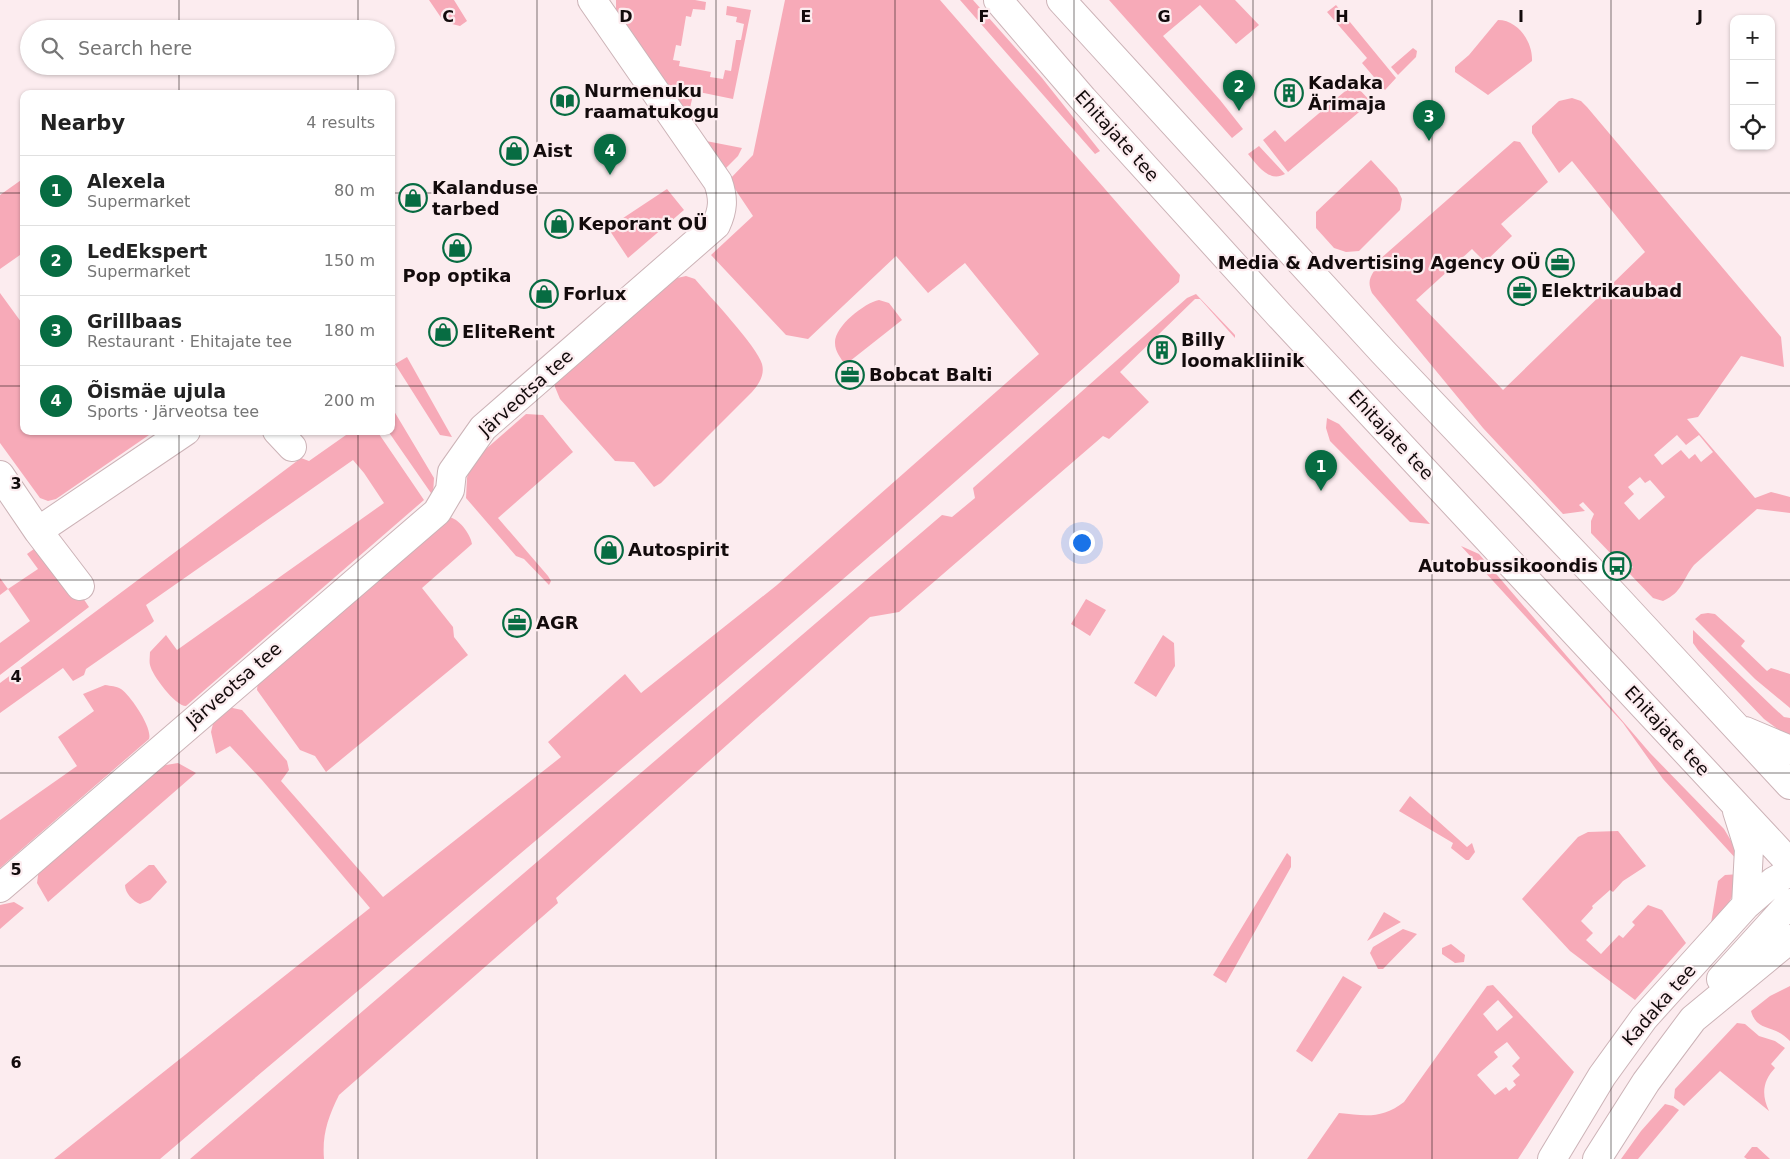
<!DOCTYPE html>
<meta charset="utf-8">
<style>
body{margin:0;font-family:"DejaVu Sans",sans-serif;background:#f6f6f6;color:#222}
.controls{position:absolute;right:15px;top:15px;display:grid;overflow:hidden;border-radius:10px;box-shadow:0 1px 4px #0004}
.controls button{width:45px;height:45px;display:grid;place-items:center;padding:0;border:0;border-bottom:1px solid #e0e0e0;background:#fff;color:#222;font:25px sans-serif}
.you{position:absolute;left:1081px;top:542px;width:18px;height:18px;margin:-12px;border:4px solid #fff;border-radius:50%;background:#1a73e8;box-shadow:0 0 0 8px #1a73e833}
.badge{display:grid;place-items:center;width:32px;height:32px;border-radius:50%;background:#076c42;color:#fff;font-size:16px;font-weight:700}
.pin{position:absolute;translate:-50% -41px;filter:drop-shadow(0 1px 2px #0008)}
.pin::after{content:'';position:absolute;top:26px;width:18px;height:15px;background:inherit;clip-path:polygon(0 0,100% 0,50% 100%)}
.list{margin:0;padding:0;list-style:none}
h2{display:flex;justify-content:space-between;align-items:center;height:65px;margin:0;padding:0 20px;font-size:21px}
h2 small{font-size:16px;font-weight:400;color:#767676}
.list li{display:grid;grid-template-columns:32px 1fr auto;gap:15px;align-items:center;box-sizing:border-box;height:70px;padding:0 20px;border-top:1px solid #e0e0e0}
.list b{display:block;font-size:19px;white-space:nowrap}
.list p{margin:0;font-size:16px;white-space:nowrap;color:#767676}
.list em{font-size:16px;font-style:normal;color:#767676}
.icon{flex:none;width:28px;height:28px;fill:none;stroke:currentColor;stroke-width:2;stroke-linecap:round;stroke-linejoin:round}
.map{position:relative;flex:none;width:1790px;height:1159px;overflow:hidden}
.search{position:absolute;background:#fff;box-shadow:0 1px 4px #0004;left:20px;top:20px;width:375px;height:55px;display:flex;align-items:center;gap:12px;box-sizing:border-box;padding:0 18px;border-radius:28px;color:#767676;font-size:19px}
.panel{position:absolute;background:#fff;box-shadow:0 1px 4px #0004;left:20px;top:90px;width:375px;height:345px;border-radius:10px}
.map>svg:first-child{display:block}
.green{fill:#f7aab8;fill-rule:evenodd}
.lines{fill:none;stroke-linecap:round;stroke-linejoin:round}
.minor-casing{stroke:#ccb3b7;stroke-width:30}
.major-casing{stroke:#ccb3b7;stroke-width:30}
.minor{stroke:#fff;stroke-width:28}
.major{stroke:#fff;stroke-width:28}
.grid{fill:none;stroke:#130b0c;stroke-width:1;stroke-opacity:0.55}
.labels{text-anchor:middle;stroke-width:4.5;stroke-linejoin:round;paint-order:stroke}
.poi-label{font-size:18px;font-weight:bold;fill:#130b0c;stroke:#fcecef;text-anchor:start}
.street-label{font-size:18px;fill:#130b0c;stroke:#fcecef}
.grid-label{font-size:16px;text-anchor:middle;font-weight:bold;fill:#130b0c;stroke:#fcecef;stroke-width:4.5;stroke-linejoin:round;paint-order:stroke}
</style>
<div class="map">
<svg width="1790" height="1159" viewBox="0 0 1790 1159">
<rect width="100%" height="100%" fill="#fcecef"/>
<path class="green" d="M429 0H454L467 21 460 26 444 22Z
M616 0H695L706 2 705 10 693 9 691 17 686 16 681 46 676 45 673 60 680 61 679 66 711 72 710 77 723 79 725 70 731 71 736 40H741L744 24 736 22 737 17 726 15 727 6 751 10 733 99 694 91 689 112 706 141 742 148 738 156 722 172 622 23 616 9Z
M785 0H940L1180 275 1179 282C848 584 500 868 160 1159H54L370 908 262 780 230 746 216 754 211 732 215 715 228 707 242 710 287 761 289 770 281 781 383 897 561 757 548 742 625 674 641 693 777 585 1039 354 965 263 928 293 896 256 808 339 786 335 711 255 753 216 729 180 753 155Z
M960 0H973L1042 78 1100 151 1095 154Z
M1109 0H1235L1259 25 1236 44 1200 5 1163 36 1220 100 1243 129 1232 138Z
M1336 5 1396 78 1385 90 1362 63 1367 58 1327 12Z
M1498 20C1518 20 1533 42 1532 61L1488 95 1455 72V67L1469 55Z
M1413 48 1417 51 1416 57 1398 75 1391 67Z
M1347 76 1371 102 1288 172 1263 140 1275 130 1285 142 1350 87 1344 78Z
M1572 98 1581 101 1587 107 1781 337 1784 367 1741 356 1698 417 1687 419 1755 498 1771 492 1790 497V513L1757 509 1694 565C1682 580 1683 592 1663 601L1653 598 1628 572 1633 567 1621 555 1616 559 1591 533V521L1594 514 1583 502 1579 505 1585 511 1563 514 1483 428 1372 293C1368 283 1369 279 1374 271L1371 267 1514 141 1520 142 1548 182 1501 224 1512 236 1485 262 1472 249 1416 300 1503 390 1645 252 1572 161 1559 173 1532 133V126L1559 101ZM1677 435 1686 445 1699 435 1713 452 1701 462 1695 454 1689 459 1681 450 1662 465 1654 455ZM1640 477 1645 483 1650 480 1665 497 1639 520 1624 503 1634 494 1628 487Z
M1259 146 1285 174C1269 183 1257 165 1248 154Z
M1371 160 1397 188 1402 199 1400 210 1359 251 1346 252 1334 248 1316 228V212Z
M24 178V261L20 255 0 269V195Z
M667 189 684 210 628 258 608 228Z
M686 276 695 279C709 296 757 346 762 364 765 375 759 384 752 392L661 483 654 487 634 462 615 461 560 399 555 387V380L673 279Z
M0 293 24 326V431H151L149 435 56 499 48 501 40 498 0 443Z
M1196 294 1235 335V338L1200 299H1195L1120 372 1149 402 1109 439 1103 436 899 612 870 617 556 898 558 903 339 1095C328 1117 322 1135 324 1159H190L942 515 952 517 975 498 973 488 1187 298Z
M879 300 889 303 902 320 845 365C841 358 835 352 835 343 834 327 864 303 879 300Z
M407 357 452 437 440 435 395 364Z
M391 406 434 478 433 496 388 431H391Z
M526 414 543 415 573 452 498 518 548 576 551 581 549 585 524 559 516 556 466 498 467 478 471 462Z
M1327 418 1339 424 1430 524 1410 522 1330 441 1326 428Z
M345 431H377L424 500 186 706C175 706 152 675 150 665 149 661 150 656 150 652L166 635 177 650 384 503 364 473 353 460 146 605 154 621 152 623 86 669 84 675 73 681 63 668 0 713V683L301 458 309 461 346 435Z
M447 517C457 516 471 534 472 544L422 588 453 627 454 637 468 655 326 772 315 756 300 750 257 690 258 680Z
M38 546 77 589 89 607 0 675V643L30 621 8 589 0 595V578L8 589 38 569 27 554Z
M1461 546 1479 554 1650 753 1724 829 1736 849 1738 861 1663 779 1623 723Z
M1086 599 1106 610 1090 636 1071 624Z
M1708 613 1715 614 1745 641 1741 646 1767 671 1771 668 1790 674V708L1755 679 1695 619 1701 614Z
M1693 630 1774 708 1784 717 1790 718V738L1764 719 1698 650 1693 643Z
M1163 635 1174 643 1175 666 1156 697 1134 683Z
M105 685C111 686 116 686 121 689 130 695 153 728 149 739L0 868V820L77 766 58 737 94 711 83 694Z
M178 763 196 773 48 902 37 883 39 868 160 766Z
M1410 796 1467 847 1472 843 1475 852 1469 860H1466L1451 848 1453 843 1399 811Z
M1618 831 1646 866 1623 881 1613 892 1610 890 1592 906 1593 908 1581 921 1593 933 1586 940 1601 954 1619 935 1623 938 1635 925 1632 922 1648 905 1662 910 1686 943 1635 1000 1570 951 1522 899 1578 837 1588 832Z
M1287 853 1291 857V867L1226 983 1213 975Z
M149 865H154L167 882 150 900 140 904C133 901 125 893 125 885Z
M1740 874C1734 898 1728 906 1711 923L1718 881 1725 875Z
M14 902 24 908 0 929V905Z
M1384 912 1401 922 1367 941Z
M1403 929 1417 934 1383 969H1378L1370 953 1373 947Z
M1451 944 1465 955 1464 962 1455 963 1442 954V948Z
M1343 976 1362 987 1312 1062 1296 1051Z
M1493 985 1574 1072 1518 1159H1307L1339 1113C1366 1116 1382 1119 1404 1102L1487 986ZM1498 1000 1513 1017 1497 1031 1483 1014ZM1507 1042 1520 1058 1512 1066 1520 1075 1513 1081 1516 1085 1509 1091 1506 1087 1495 1095 1477 1075 1498 1057 1494 1052Z
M1790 986V1041C1786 1037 1781 1033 1776 1031 1764 1026 1755 1026 1751 1011L1770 996Z
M1737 1023 1745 1024 1759 1036 1775 1041 1785 1048 1771 1064 1775 1068C1763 1081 1761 1094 1769 1111L1720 1071 1684 1106 1674 1098 1675 1089Z
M1665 1104 1673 1106 1679 1110 1638 1159H1621L1641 1131Z
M1752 1147H1757L1770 1159H1747L1744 1157Z"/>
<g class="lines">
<defs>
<path id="minor" d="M277 431 292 447
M0 475 38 531 80 586
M38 531 186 431
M0 888 437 512 450 490 452 472 483 428 716 225C723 210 724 199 718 182L592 0"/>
<path id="major" d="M998 0 1083 99 1279 315 1790 863
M1061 0 1383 352 1599 579 1790 785
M1745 731 1790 750
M1737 811 1749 849 1746 905
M1721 979 1790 903
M1552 1159 1602 1076 1644 1018 1746 905 1774 881 1790 872
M1597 1159 1646 1082 1693 1019 1790 939"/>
</defs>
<use href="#minor" class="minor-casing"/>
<use href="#major" class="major-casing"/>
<use href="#minor" class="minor"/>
<use href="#major" class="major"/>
</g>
<path class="grid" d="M179 0V29M358 0V29M537 0V1159M716 0V1159M895 0V1159M1074 0V1159M1253 0V1159M1432 0V1159M1611 0V1159M179 66V94M358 66V94M0 193H24M391 193H1790M0 386H24M391 386H1790M179 431V1159M358 431V1159M0 580H1790M0 773H1790M0 966H1790"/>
<defs>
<symbol id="building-ring" viewBox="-11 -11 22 22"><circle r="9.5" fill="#fcecef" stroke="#076c42" stroke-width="1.5"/><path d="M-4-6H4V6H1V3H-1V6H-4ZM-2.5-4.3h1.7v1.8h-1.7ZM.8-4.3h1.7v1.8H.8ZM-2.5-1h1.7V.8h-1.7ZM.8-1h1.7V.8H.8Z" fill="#076c42"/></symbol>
<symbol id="library-ring" viewBox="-11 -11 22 22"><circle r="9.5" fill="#fcecef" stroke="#076c42" stroke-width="1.5"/><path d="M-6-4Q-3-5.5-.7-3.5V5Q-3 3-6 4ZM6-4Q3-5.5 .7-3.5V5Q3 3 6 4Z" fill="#076c42"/></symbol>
<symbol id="shop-ring" viewBox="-11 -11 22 22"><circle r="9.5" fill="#fcecef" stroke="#076c42" stroke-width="1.5"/><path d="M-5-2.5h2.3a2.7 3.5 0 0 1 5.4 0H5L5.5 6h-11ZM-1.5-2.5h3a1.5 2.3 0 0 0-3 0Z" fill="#076c42"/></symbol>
<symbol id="office-ring" viewBox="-11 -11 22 22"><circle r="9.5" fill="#fcecef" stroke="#076c42" stroke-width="1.5"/><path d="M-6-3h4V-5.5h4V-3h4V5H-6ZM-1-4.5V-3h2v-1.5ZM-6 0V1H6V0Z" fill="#076c42"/></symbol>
<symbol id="bus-ring" viewBox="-11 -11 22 22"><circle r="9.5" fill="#fcecef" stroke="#076c42" stroke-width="1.5"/><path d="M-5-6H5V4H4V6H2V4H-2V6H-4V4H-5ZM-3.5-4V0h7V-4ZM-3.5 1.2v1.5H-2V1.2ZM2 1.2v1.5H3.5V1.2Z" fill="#076c42"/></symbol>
</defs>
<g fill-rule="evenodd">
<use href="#building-ring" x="1273" y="77" width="32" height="32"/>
<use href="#library-ring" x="549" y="85" width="32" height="32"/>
<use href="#shop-ring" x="498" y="135" width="32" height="32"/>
<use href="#shop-ring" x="397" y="182" width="32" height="32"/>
<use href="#shop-ring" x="543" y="208" width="32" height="32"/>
<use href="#shop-ring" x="441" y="232" width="32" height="32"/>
<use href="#office-ring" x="1544" y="247" width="32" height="32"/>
<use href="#office-ring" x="1506" y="275" width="32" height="32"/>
<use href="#shop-ring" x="528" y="278" width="32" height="32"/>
<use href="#shop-ring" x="427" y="316" width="32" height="32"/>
<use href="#building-ring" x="1146" y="334" width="32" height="32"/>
<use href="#office-ring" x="834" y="359" width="32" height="32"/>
<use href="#shop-ring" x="593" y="534" width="32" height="32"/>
<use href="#bus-ring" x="1601" y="550" width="32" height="32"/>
<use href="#office-ring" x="501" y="607" width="32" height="32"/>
</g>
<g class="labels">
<g class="poi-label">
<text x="1308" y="89">Kadaka<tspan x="1308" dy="21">Ärimaja</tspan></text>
<text x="584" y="97">Nurmenuku<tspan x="584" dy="21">raamatukogu</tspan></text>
<text x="533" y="157">Aist</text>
<text x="432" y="194">Kalanduse<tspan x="432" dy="21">tarbed</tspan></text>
<text x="578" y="230">Keporant OÜ</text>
<text x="1541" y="269" text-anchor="end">Media &amp; Advertising Agency OÜ</text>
<text x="457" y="282" text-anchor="middle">Pop optika</text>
<text x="1541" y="297">Elektrikaubad</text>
<text x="563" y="300">Forlux</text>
<text x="462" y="338">EliteRent</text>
<text x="1181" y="346">Billy<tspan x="1181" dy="21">loomakliinik</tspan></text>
<text x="869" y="381">Bobcat Balti</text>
<text x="628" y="556">Autospirit</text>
<text x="1598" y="572" text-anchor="end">Autobussikoondis</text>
<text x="536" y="629">AGR</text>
</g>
<g class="street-label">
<text transform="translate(1117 136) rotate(48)" y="6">Ehitajate tee</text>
<text transform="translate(526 393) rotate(-42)" y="6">Järveotsa tee</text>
<text transform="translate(1391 435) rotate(47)" y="6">Ehitajate tee</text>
<text transform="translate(234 685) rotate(-41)" y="6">Järveotsa tee</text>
<text transform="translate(1667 731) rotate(47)" y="6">Ehitajate tee</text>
<text transform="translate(1659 1005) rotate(-49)" y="6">Kadaka tee</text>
</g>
</g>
<g class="grid-label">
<text x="448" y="22">C</text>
<text x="626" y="22">D</text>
<text x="806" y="22">E</text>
<text x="984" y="22">F</text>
<text x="1164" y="22">G</text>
<text x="1342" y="22">H</text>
<text x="1521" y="22">I</text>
<text x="1700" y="22">J</text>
<text x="16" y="489">3</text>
<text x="16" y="682">4</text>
<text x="16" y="875">5</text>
<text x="16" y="1068">6</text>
</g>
</svg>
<div class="controls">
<button>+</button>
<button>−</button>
<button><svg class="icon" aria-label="locate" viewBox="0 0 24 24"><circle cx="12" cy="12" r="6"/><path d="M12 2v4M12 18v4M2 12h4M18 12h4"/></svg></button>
</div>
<div class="you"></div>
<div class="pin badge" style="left:1321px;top:491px">1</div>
<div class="pin badge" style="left:1239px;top:111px">2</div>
<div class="pin badge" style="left:1429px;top:141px">3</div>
<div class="pin badge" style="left:610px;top:175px">4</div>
<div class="search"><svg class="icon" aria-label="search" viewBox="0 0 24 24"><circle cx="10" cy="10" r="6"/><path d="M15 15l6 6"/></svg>Search here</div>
<section class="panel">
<h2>Nearby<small>4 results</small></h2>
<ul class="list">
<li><span class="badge">1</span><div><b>Alexela</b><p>Supermarket</p></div><em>80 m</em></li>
<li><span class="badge">2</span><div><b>LedEkspert</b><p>Supermarket</p></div><em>150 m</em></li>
<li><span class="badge">3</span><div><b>Grillbaas</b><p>Restaurant · Ehitajate tee</p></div><em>180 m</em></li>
<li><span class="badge">4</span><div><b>Õismäe ujula</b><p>Sports · Järveotsa tee</p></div><em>200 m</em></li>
</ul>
</section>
</div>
